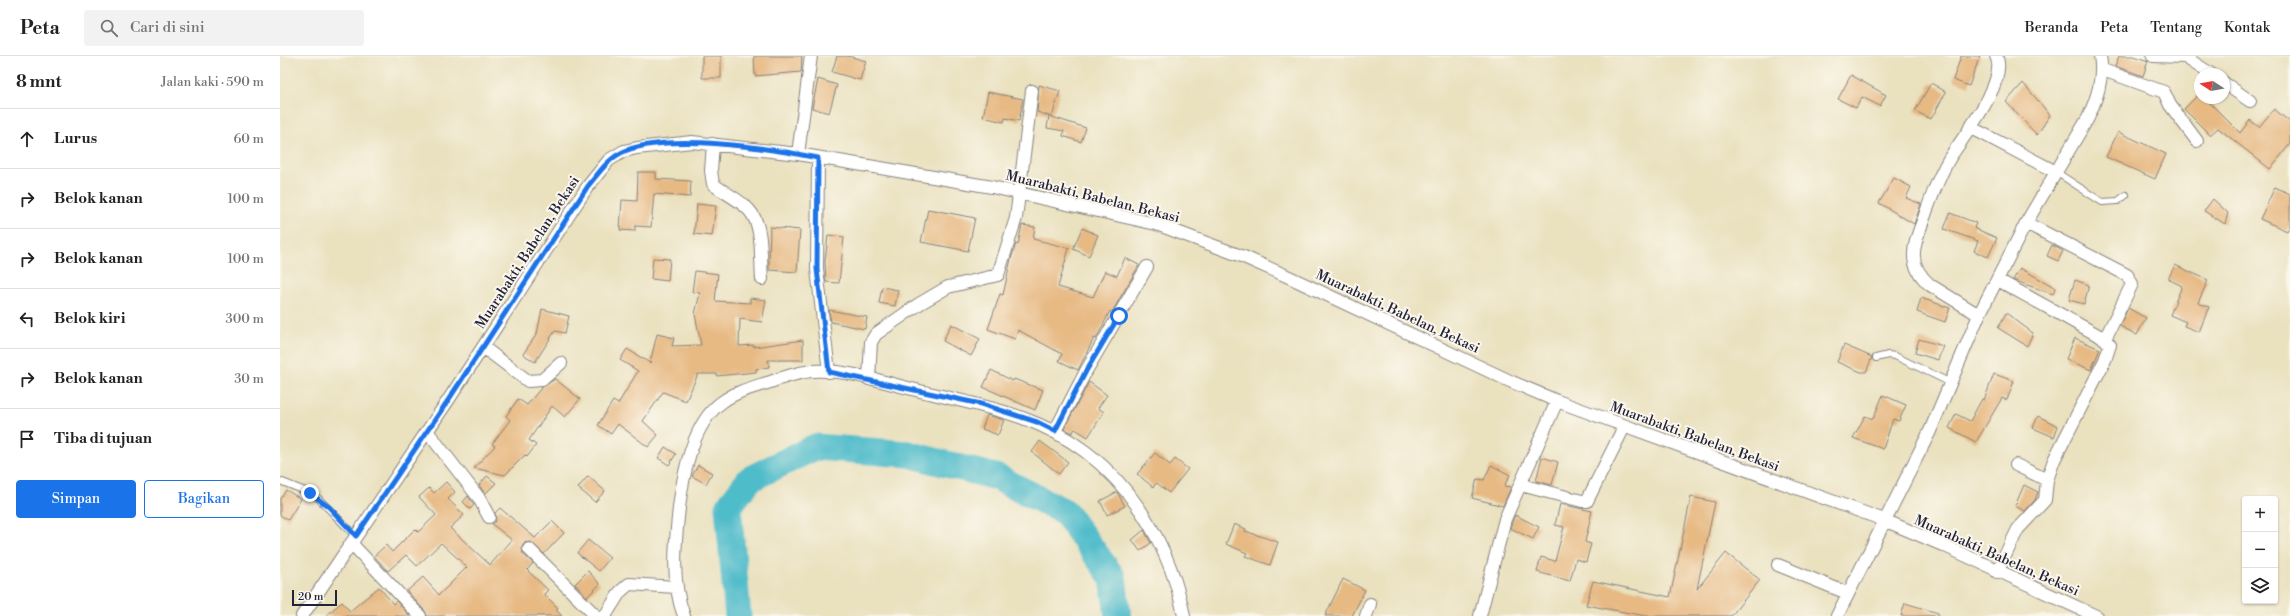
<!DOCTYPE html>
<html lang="id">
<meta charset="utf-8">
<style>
body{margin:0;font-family:"Libre Bodoni",serif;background:#f2f2f2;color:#222}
.controls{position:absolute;right:12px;bottom:12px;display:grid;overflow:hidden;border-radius:4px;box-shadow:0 1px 3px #0004}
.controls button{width:36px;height:36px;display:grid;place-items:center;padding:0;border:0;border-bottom:1px solid #e0e0e0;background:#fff;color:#222;font:20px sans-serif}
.compass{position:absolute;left:1914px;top:12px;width:36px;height:36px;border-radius:50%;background:#fff;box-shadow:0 1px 3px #0004;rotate:281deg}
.scale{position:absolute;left:12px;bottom:10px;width:45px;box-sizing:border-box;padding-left:4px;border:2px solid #22223b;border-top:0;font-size:11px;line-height:14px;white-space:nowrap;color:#22223b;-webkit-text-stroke:3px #fbf7ec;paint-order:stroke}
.stop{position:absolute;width:12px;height:12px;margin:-9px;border:3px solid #1a73e8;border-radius:50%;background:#fff}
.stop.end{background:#1a73e8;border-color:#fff;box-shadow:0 1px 4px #0008}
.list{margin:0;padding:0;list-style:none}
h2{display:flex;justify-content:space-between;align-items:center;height:52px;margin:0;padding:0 16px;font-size:17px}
h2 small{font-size:13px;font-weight:400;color:#767676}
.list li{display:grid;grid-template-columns:26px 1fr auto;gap:12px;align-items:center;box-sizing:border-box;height:60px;padding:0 16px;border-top:1px solid #e0e0e0}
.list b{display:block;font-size:15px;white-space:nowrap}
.list em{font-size:13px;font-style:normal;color:#767676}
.actions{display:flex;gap:8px;padding:12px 16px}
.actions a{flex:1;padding:9px 0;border:1px solid #1a73e8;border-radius:4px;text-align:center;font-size:14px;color:#1a73e8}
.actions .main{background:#1a73e8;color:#fff}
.icon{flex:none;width:22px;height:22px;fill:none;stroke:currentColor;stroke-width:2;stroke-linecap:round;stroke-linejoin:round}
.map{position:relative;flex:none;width:2010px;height:560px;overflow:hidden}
header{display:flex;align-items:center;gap:24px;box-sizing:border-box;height:56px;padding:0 20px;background:#fff;border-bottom:1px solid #e0e0e0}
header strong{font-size:19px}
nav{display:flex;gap:22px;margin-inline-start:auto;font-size:14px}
.search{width:280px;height:36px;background:#f2f2f2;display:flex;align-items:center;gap:10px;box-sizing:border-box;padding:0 14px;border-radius:4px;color:#767676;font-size:15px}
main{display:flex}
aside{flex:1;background:#fff}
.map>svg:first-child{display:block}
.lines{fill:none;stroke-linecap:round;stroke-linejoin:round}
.river{stroke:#50bcca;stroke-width:27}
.building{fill:#e7b983}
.service-casing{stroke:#86827d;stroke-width:8}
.minor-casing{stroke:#86827d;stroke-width:14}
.service{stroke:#fff;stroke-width:6}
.minor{stroke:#fff;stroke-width:12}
.route{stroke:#1a73e8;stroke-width:5}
.labels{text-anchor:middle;stroke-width:4;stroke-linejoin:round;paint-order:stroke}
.street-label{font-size:14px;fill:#22223b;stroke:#fbf7ec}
</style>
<header>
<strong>Peta</strong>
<div class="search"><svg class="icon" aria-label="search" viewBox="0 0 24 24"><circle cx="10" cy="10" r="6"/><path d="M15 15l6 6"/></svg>Cari di sini</div>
<nav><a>Beranda</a><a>Peta</a><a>Tentang</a><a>Kontak</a></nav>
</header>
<main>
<aside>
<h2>8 mnt<small>Jalan kaki · 590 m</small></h2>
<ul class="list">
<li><svg class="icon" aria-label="ahead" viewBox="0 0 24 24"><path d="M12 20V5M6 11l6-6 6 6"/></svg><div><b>Lurus</b></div><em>60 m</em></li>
<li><svg class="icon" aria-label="right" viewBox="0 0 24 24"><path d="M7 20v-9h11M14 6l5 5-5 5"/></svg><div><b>Belok kanan</b></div><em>100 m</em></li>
<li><svg class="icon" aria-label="right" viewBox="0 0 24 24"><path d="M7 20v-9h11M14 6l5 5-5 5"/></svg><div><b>Belok kanan</b></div><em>100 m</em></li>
<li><svg class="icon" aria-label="left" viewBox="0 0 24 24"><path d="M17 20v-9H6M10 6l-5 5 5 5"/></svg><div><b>Belok kiri</b></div><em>300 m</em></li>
<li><svg class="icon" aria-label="right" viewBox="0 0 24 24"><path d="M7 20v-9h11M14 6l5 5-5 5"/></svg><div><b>Belok kanan</b></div><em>30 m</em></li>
<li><svg class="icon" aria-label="arrive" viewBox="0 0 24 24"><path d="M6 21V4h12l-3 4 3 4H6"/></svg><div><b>Tiba di tujuan</b></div></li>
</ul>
<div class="actions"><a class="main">Simpan</a><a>Bagikan</a></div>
</aside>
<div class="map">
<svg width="2010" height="560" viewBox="0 0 2010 560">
<rect width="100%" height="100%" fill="#fbf7ec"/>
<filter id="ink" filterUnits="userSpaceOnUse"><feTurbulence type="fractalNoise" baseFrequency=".025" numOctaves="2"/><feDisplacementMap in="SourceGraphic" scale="8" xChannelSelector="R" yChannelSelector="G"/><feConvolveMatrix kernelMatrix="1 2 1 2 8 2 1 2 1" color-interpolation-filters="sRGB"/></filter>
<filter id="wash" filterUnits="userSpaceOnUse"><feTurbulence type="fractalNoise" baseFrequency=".012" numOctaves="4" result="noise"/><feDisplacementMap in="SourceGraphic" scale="16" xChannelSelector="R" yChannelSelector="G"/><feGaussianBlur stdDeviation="0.9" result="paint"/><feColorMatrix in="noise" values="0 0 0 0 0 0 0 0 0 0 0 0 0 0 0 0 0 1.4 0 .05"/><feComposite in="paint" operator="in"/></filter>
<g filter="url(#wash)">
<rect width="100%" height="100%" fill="#eae1bf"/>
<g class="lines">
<path class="river" d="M458 560 448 451 470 423 535 391 628 398 716 421 785 456 833 522 838 560"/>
</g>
<g id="blocks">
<path class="building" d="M422 0H441V22H422Z
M474 0H522L521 16 475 20Z
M557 0H568L586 5 580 24 552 16Z
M1681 0H1700L1689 30 1673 24Z
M1839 0H1854L1868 5 1863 20 1835 10Z
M1571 19 1606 39 1600 50 1582 41 1576 52 1558 43Z
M538 23 557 29 549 57 532 52Z
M1651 27 1666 36 1651 63 1635 55Z
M1743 27 1770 59 1757 79 1726 46Z
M759 29 780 35 772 61 757 56Z
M708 36 743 43 739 65 725 62 724 66 703 61Z
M1920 37V42H1925L1960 77 1970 64 1979 71 1994 53 2010 66V88L1990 113 1938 72 1930 79 1904 53Z
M769 60 806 72 801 86 783 80 784 75 767 72Z
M1838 76 1886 98 1875 123 1826 101Z
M358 116H376V123L411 125 410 141 374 138 371 171 355 170V175L340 174 342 144 357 145Z
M1614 122 1631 131 1626 142 1641 148 1634 168 1599 147Z
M1995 131 2010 138V169L2007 175 1980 163Z
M1933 143 1948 157 1945 168 1924 155Z
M417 148 436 150 432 180 414 178Z
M648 153 695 162 688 195 641 186Z
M1670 157 1696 167 1694 172 1717 182 1708 201 1694 195 1698 185 1664 173Z
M742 169 755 171 753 183 789 192 778 231 813 241 825 215 837 220 845 202 859 209 832 256 830 255 816 283 814 282 798 314 779 305 782 298 738 274 735 283 708 273 720 238 723 239 731 203 736 188 738 189Z
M490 171 520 174 517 216 489 214Z
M802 172 818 179 809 200 793 193Z
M548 179 564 181 559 227 546 226 545 205Z
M1772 189 1783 195 1778 205 1767 200Z
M373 202 390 203 388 225 371 223Z
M1895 209 1928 224 1918 247 1929 251 1919 276 1904 270 1906 266 1890 259 1902 230 1888 223Z
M1740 212 1776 232 1773 238 1733 224Z
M415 215 438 218 435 245 470 247V242L486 244 482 266 460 263 459 290 474 289V291L523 284V304H488L489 311 476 313V316L437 320V318H418L406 345 383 336 363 365 378 379 368 391 338 368 331 378 318 369 333 345 338 348 358 315 340 304 347 293 370 307 377 278 394 282 392 290 421 289 415 258 420 237 412 236Z
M1795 224 1809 229 1804 248 1789 244Z
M602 231 618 234 615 250 599 247Z
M1641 242 1670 252 1665 266 1637 256Z
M1848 252 1866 262 1857 279 1840 270Z
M262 253 289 260 285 277 275 275 255 306 243 298 257 278Z
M549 254 587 261 585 273 551 266Z
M1726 257 1753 277 1747 290 1718 272Z
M671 268 700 283 691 300 663 285Z
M1795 282 1820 293 1811 314 1786 303Z
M1639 283 1663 290 1658 304 1635 297Z
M1564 289 1592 301 1586 316H1581L1557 306Z
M711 314 733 325 734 323 763 334 755 354 703 331Z
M1714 318 1734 325 1727 344 1722 342 1696 386 1669 372 1676 358 1690 365 1702 343 1704 344Z
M275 323 300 343 285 361 272 350 249 384 256 389 247 401 245 399 225 419 194 412 215 390 212 388 230 364 226 360 238 343 247 349 261 332Z
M809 326 827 339 818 352 824 356 808 381 795 373 792 377 784 373Z
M1603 339 1626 349 1619 365 1613 363 1603 393 1573 382 1585 360 1593 363Z
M707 359 724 364 718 379 702 373Z
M1758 360 1778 370 1774 381 1753 372Z
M760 385 788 406 779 418 752 396Z
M385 391 396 398 389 409 378 402Z
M875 397 890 409 895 403 908 413 889 437 877 427 873 431 857 418Z
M1262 401 1278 406 1272 429 1256 425Z
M418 409 432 417 426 428 412 420Z
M1211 409 1230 419 1224 430 1231 431 1223 450 1192 442 1197 423 1204 424Z
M207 420 216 427 205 438 199 429Z
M308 420 325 435 315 446 298 432Z
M166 426 175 436 168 443 184 459 170 472 210 509 232 484 212 468 216 465 215 457 220 452 255 482 272 465 284 477 264 498 251 486 244 487 242 491 243 498 253 507 247 514 268 534 264 538 278 552 276 554 282 560H147L145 555 127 535 143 521 159 539 187 511 161 487 137 510 126 499 108 515 94 500 106 489 112 496 135 473 138 476 156 459 139 441 149 432 154 437Z
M1744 429 1758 436 1755 444 1745 455 1735 450Z
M6 434 21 443 8 464 0 459V443Z
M837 436 845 450 827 459 820 445Z
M188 440 194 449 190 453 183 446Z
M1411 441 1435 446 1417 533 1446 497 1480 524 1451 560H1366L1306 549 1313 525 1390 541Z
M1280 448 1312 455 1305 486 1311 488 1306 506 1296 503 1290 525 1257 516 1261 501 1275 505 1284 471 1275 469Z
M1235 459 1259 471 1253 483 1230 472Z
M954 468 966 473 965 475 998 486 990 509 965 500 967 497 946 488Z
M864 474 871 487 860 495 852 484Z
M308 484 330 502 319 515 297 497Z
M308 515 320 528 307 541 295 528Z
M1063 523 1085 534 1072 560H1045Z
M99 531 113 548 116 545 130 560H45L62 546 70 555Z
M1625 547 1658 557V560H1621Z"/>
</g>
</g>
<g filter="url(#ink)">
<use href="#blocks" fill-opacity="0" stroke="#86827d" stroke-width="1"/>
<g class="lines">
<defs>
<path id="service" d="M1776 116 1822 146 1838 145 1846 139
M1596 302 1608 299 1615 300 1671 327
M0 425 30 437 39 443 76 481"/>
<path id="minor" d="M1873 0 1905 1 1931 18
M1823 14 1884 36 1890 49 1917 85
M1944 27 1970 45
M1690 71 1776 116
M433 88 431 115 433 128C444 137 459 143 469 154 484 170 480 202 482 223
M518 98 531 0
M538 102 537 213 549 316
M1746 167 1847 219 1852 228 1825 283
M1699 259 1650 229C1625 207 1634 189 1644 162 1651 142 1658 122 1669 103 1682 82 1729 25 1716 0
M203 291 248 325 262 324 281 307
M589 323 591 286 596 278 639 248 668 231 718 219 736 162 752 35
M147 375 199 442 209 461
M775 375 806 315 867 211
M1736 409 1767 424
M1241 429 1302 445H1307L1344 371
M71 487 140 560
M249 493 316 560
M1498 509 1567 537
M1717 516 1738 473 1765 444 1767 424 1774 404 1825 304 1830 289 1825 283 1718 224
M22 560 169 343 308 130 329 104 344 95 357 92 412 86 518 98 712 131 876 168 964 201 1009 221 1232 326 1277 345 1604 464 1665 490 1816 560
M325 560 340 536 349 528 396 531
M404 560C391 525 395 489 399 452 403 419 413 366 442 346 455 336 471 332 487 327 502 322 517 316 533 315 568 313 615 330 649 337 706 351 758 359 806 396 857 435 892 497 904 560
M1086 560 1090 548
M1200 560 1225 463 1277 345
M1557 560 1650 375 1699 259 1746 167 1808 62C1817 42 1824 22 1820 0"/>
</defs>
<use href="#service" class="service-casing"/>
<use href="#minor" class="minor-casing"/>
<use href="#service" class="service"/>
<use href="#minor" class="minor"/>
</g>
</g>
<g class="lines" filter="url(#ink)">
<path class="route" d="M30 437 49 451 76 480 169 343 308 130C319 117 328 102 345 95 389 77 491 92 538 102L537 213 549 316 701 348 757 366 775 375 806 315 839 260"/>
</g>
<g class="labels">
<g class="street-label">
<text transform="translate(813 140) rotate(14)" y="5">Muarabakti, Babelan, Bekasi</text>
<text transform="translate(247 196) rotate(-57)" y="5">Muarabakti, Babelan, Bekasi</text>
<text transform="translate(1118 255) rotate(25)" y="5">Muarabakti, Babelan, Bekasi</text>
<text transform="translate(1415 380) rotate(20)" y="5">Muarabakti, Babelan, Bekasi</text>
<text transform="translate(1717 499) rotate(24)" y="5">Muarabakti, Babelan, Bekasi</text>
</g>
</g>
</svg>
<div class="controls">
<button>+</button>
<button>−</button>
<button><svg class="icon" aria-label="layers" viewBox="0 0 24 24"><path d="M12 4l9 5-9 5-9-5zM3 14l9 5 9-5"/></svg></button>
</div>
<svg class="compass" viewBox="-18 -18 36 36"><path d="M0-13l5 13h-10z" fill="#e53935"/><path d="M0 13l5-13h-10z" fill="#767676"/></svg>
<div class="scale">20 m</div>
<div class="stop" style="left:839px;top:260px"></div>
<div class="stop end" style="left:30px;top:437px"></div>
</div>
</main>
